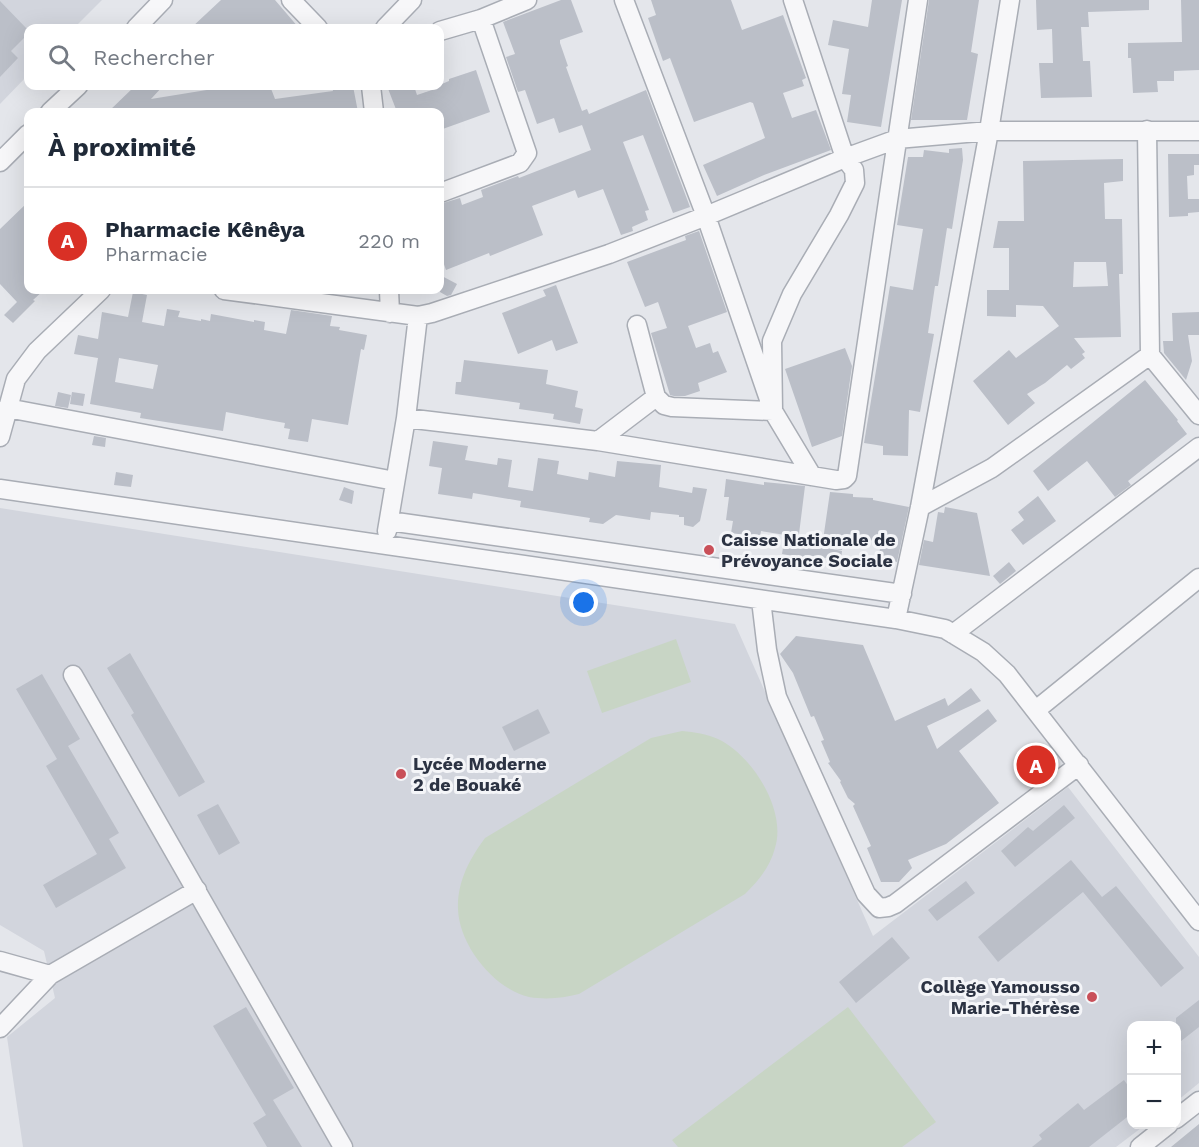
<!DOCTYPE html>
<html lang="fr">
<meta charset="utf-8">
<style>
body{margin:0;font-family:"Work Sans",sans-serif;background:#f6f6f7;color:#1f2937}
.controls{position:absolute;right:18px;bottom:18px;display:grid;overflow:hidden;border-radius:12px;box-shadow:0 6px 24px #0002}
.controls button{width:54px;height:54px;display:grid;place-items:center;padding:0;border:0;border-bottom:2px solid #e0e1e3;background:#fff;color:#1f2937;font:30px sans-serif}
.you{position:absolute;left:584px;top:603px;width:21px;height:21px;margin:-15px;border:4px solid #fff;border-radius:50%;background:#1a73e8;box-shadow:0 0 0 9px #1a73e833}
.badge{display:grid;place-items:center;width:39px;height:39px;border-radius:50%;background:#d93025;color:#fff;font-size:20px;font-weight:700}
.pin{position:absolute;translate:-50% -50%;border:3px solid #fff;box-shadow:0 2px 6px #0006}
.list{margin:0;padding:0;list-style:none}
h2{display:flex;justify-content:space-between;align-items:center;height:78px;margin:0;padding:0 24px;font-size:26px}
h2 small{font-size:20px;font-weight:400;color:#747a83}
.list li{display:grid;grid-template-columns:39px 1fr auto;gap:18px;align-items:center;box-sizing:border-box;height:108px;padding:0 24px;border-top:2px solid #e0e1e3}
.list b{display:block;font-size:22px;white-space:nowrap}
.list p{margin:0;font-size:20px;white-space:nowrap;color:#747a83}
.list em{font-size:20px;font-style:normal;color:#747a83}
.icon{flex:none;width:33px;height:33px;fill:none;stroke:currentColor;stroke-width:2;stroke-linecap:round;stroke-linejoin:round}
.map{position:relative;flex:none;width:1199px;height:1147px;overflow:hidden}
.search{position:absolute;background:#fff;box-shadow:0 6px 24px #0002;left:24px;top:24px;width:420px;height:66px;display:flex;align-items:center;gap:15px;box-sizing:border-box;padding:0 21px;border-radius:12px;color:#747a83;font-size:22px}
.panel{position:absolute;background:#fff;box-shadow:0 6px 24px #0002;left:24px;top:108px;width:420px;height:186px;border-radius:12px}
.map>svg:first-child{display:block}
.built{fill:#d2d5dd}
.green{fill:#c8d5c5}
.building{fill:#bbbfc8;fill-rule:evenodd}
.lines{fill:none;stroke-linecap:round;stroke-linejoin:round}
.minor-casing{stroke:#a9adb5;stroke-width:21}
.minor{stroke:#f7f7f9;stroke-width:18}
.poi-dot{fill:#c95059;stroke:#f4f5f8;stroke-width:2}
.labels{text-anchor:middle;stroke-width:6;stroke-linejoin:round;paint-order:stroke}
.poi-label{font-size:18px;font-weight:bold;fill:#2c3343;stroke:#f4f5f8;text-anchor:start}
</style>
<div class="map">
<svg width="1199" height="1147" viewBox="0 0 1199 1147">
<rect width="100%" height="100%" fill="#e4e6eb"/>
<path class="built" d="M0 0H102L74 28H28V75L0 104Z
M0 508 735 624 873 936 1068 787 1199 957V1083L1177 1101 1176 1026H1132V1124L1145 1125 1116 1147H23L7 1037 55 998 44 951 0 925Z"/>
<path class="green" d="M676 639 691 682 602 713 587 671Z
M682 731C695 732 706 734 718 739 752 755 787 810 775 848 770 867 759 880 745 894L579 994C563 998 547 1000 529 997 494 989 459 945 458 909 457 882 470 858 485 838L651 738Z
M848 1007 936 1122 902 1147H678L672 1140Z"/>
<path class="building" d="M221 0H275L299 28H191Z
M561 0H571L583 32 560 40V43L568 66 566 67 582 111 587 109 589 114 646 90 690 207 673 213 643 135 623 142 649 210 645 211 648 220 632 227 633 231 621 235 603 189 578 198 575 190 532 206 543 235 490 256 489 253 446 270 440 253V204L460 198 462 205 483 197 481 190 518 176 519 178 591 150 582 125 559 133 554 118 537 124 525 90 518 92 506 57 515 54 503 22Z
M651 0H731L742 30 783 15 806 78 802 80 804 86 783 93 792 118 816 110 831 150 764 175 717 196 703 165 765 138 753 103 750 102 694 122 670 58 663 61 648 18 656 15Z
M872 0H902L881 127 847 122 851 95 842 94 849 49 828 45 833 20 868 27Z
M929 0H979L971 52 978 54 967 120H911Z
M1036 0H1149V10L1088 12 1089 27H1081L1083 61H1090L1092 97 1041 98 1039 63H1053L1052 29 1037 30Z
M1181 0H1199V70L1174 71V81H1157L1158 92 1133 93 1131 58H1128V43L1182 42Z
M0 1 28 30V34L11 51 18 58 0 77Z
M476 70 490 112 440 130V112H397L387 86H414L417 95 438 88 437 86 449 81V79Z
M135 86H163L151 99 219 88 217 86H270L275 99 333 91 332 86H353L358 112H108Z
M962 148 963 160 952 229 947 228 938 286H935L928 333 934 334 920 412 909 410 908 456 883 455V446L864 443 890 286 913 290 923 229 897 225 908 157H923L924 150 949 153V149Z
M1168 154H1199V165H1194V175L1187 176 1188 199H1199V212L1188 213V216L1169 217Z
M1123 159V181L1104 183 1105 219H1122L1123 274H1119L1121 337 1074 338 1085 352 1082 354 1085 358 1071 369 1067 365 1045 383 1027 394 1035 403 1008 425 973 381 1009 350 1016 358 1059 326 1043 306 1016 305V317L987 316V290H1009V248H993L998 221H1024L1023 161ZM1074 262H1106L1108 286 1073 287Z
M28 202V290H44L33 300 35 301 13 323 4 315 17 302 0 284V229Z
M699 231 727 312 688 326 696 348 710 343 713 353 718 351 727 372 698 383 700 391 685 396H674L670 395 651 333 667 328 658 302 645 307 627 262 686 240 685 236Z
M440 275 457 284 451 295 447 296 440 292Z
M556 285 578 343 556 351 552 340 518 354 502 313 546 296 543 290Z
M133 292 147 295 142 322 164 326 167 309 180 311 178 317 201 321V319L210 321 211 314 254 322V320L265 322 264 330 286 334 291 310 332 316 330 326 340 327 339 330 367 335 364 350 361 349 348 425 312 419 308 442 288 439 290 429 284 428 285 423 257 418 226 412 223 431 140 418 141 413 90 404 98 358 74 354 78 335 98 339 102 312 128 317ZM119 358 158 365 153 389 115 382Z
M1199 312V335H1188L1192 361 1186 380 1164 353 1163 341H1173L1172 313Z
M845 348 852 366 842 436 812 447 785 369Z
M464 360 548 370 546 384 578 391 575 407 583 409 580 424 553 419 554 414 519 409 520 403 455 394 456 382H461Z
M1145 380 1178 420 1177 421 1187 434 1128 481 1131 485 1115 497 1087 461 1048 491 1033 471Z
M58 392 71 395 68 408 55 406Z
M72 392 85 394 83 406 70 404Z
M94 436 106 438 105 447 92 445Z
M433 441 468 446 465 460 497 465 498 458 512 460 508 487 533 491 538 458 559 461 557 474 588 480 589 472 615 477 617 461 661 465 659 487 692 493 693 487 707 489 700 521 693 527 684 525V517H679V515L651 512 650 520 616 515 603 524 589 522 590 518 520 507 521 501 473 493 472 499 438 494 442 468 429 466Z
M116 472 133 475 131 487 114 485Z
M726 479 764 485V482L805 486 798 542 842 551 841 560 805 555 804 558 782 554 785 535 761 531 760 537 731 533 733 521 726 520 729 497H724Z
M344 487 354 491 352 504 339 500Z
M830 492 853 494V497L873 498V500L909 507 897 562 879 558 880 548H875L876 541 844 536 842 550 822 547Z
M1038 496 1056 521 1023 545 1011 530 1024 520 1018 512Z
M945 507 977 513 990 576 919 565 924 540 933 542 938 512 944 513Z
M1009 562 1016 571 1000 584 993 576Z
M796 636 863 645 895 721 945 698 948 706 971 688 981 701 927 726 937 749 988 709 997 721 959 751 999 803 946 844 908 860 912 868 899 882H881L867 848 871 846 853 806 855 804 848 798 840 782 841 781 828 763 830 762 821 741 824 740 814 716 811 717 793 673 780 654Z
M130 653 205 782 179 797 131 715 134 713 107 668Z
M42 674 80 739 68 746 119 833 109 839 126 868 56 908 43 885 97 854 46 766 57 759 16 689Z
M538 709 550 733 514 751 502 727Z
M218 804 240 843 219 855 197 815Z
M1064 805 1075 818 1015 867 1001 851 1028 827 1033 831Z
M1071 860 1102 897 1116 886 1184 968 1161 987 1083 892 998 962 978 937Z
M966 881 975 893 937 921 928 910Z
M892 937 910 958 856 1003 839 982Z
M1199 1000V1027L1176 1045V1018Z
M246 1007 294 1088 273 1100 302 1147H267L253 1123 266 1115 213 1026Z
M1124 1080 1131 1090V1114L1089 1147H1032L1042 1139 1039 1135 1078 1103 1084 1110Z
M1199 1124V1147H1171Z"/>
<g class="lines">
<defs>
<path id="minor" d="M291 0 318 28
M624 0 706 216 773 411 812 476
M136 28 163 0
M385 28 412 0
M440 31 481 19 527 0
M371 86 374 112
M50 112 78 86
M1147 130 1150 355 1199 415
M0 162 28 134
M440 193 520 163 527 153 481 19
M224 290 418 316 432 313 609 254 706 216 845 158 897 139 989 131H1199
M389 290 390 313
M637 325 656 397
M7 408 395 481
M406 418 598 441 836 480 844 479 847 476 918 0
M0 437 16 379 37 351 101 290
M598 441 656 397 664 405 672 407 773 411 772 341 792 294 839 215 855 183 854 170 845 158 793 0
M0 489 896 619 945 629 983 652 1007 674 1199 921
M920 507 992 468 1150 355
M389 521 902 594
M387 531 406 418 418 316
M761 600 767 650 777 697 866 894 879 908 888 907 895 904 1079 765
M896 619 920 507 989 131 1010 0
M953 634 1199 447
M73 675 343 1147
M1036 710 1199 578
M0 961 50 975
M0 1028 50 975 197 890
M1176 1119 1199 1101
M1140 1147 1169 1124"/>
</defs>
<use href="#minor" class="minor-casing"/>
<use href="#minor" class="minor"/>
</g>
<g class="poi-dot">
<circle cx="709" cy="550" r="6"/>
<circle cx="401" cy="774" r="6"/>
<circle cx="1092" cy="997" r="6"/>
</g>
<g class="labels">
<g class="poi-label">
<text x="721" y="546">Caisse Nationale de<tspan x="721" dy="21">Prévoyance Sociale</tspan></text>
<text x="413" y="770">Lycée Moderne<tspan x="413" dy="21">2 de Bouaké</tspan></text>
<text x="1080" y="993" text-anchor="end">Collège Yamousso<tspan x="1080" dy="21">Marie-Thérèse</tspan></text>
</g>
</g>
</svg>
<div class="controls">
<button>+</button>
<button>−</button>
</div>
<div class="you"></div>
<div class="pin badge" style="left:1036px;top:765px">A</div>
<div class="search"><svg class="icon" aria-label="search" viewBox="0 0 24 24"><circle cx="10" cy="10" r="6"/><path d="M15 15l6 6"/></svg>Rechercher</div>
<section class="panel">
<h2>À proximité<small></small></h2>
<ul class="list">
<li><span class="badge">A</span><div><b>Pharmacie Kênêya</b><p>Pharmacie</p></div><em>220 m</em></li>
</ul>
</section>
</div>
